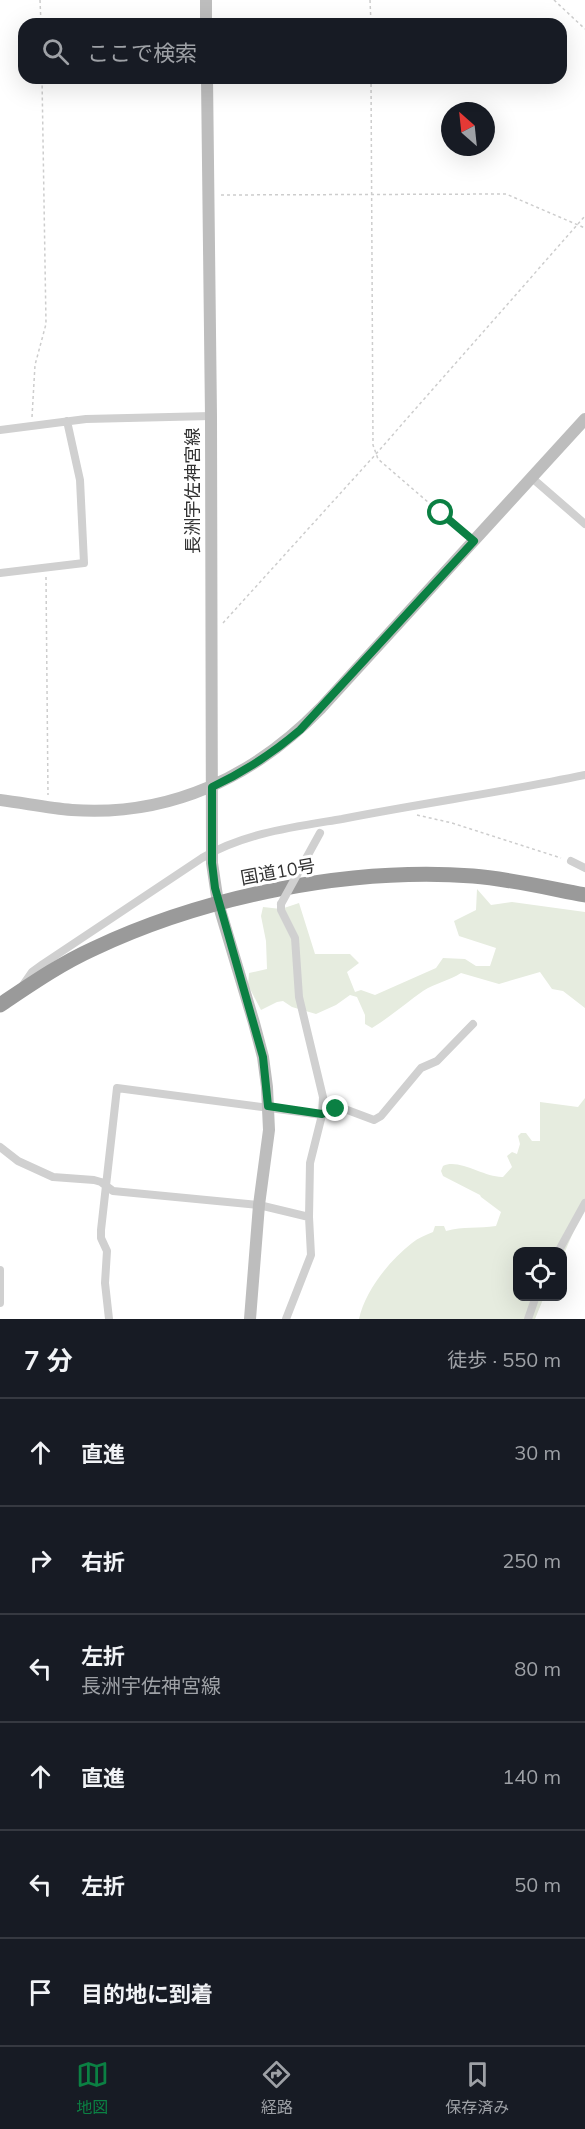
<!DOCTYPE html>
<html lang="ja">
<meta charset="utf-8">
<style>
body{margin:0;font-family:Mulish,"Noto Sans JP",sans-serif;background:#20242c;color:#f1f3f6}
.controls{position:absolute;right:18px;bottom:18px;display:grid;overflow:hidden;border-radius:12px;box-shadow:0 6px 24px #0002}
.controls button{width:54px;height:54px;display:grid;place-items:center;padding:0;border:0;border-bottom:2px solid #363941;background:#171b24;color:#f1f3f6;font:30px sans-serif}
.compass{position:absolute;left:441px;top:102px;width:54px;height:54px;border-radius:50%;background:#171b24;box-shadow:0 6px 24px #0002;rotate:333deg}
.stop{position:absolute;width:18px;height:18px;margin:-14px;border:4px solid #0b8043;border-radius:50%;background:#fff}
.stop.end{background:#0b8043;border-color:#fff;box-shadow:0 2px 6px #0008}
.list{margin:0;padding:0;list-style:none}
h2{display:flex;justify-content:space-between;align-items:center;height:78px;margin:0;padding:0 24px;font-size:26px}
h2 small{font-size:20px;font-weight:400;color:#9ea1a6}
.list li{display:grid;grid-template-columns:39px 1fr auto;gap:18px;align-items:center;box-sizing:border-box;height:108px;padding:0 24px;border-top:2px solid #363941}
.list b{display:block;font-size:22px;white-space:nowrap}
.list p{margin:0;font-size:20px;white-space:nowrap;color:#9ea1a6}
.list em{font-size:20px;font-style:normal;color:#9ea1a6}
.icon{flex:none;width:33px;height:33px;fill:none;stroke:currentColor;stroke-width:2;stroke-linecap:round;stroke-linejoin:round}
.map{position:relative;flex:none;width:585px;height:1319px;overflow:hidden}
.search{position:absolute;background:#171b24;box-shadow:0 6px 24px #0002;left:18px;right:18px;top:18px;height:66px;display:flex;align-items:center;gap:15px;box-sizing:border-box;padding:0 21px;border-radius:18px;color:#9ea1a6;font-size:22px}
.sheet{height:726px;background:#171b24}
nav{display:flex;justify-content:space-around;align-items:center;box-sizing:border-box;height:84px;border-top:2px solid #363941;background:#171b24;font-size:16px;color:#9ea1a6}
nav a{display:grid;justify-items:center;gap:3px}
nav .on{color:#0b8043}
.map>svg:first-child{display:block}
.green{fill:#e6ecdf}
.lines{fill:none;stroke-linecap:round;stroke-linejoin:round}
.path{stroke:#cdcdcd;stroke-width:1.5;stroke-dasharray:3 3;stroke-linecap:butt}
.street{stroke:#d0d0d0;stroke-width:8}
.secondary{stroke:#bdbdbd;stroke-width:12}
.highway{stroke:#9a9a9a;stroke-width:15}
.street-bridge{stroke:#d0d0d0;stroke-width:8}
.route{stroke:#0b8043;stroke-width:8}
.labels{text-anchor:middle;stroke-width:6;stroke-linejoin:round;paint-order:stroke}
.street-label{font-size:18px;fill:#333;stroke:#fff}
</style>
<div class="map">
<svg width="585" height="1319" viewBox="0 0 585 1319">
<rect width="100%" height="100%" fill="#fff"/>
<path class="green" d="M477 889 491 905 512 902 585 912V1008L563 991 552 989 540 972 499 984 461 973C449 981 435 983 423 991 406 1003 390 1017 372 1028L365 1024V1015L357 997 350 995 336 1005 316 1014 292 1007 283 1001 277 1002 261 1010 248 985 249 973 267 969 266 941 261 916 263 907 281 909 299 903 315 954H350L359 963 347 972 355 992 361 990 375 995 436 968 443 958 465 959 476 966H490L496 948 459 936 454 921 476 910Z
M585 1098V1205L563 1256 562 1252H518V1296L544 1297 535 1319H359C365 1291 389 1261 412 1243 418 1238 426 1235 433 1232L435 1226H444L446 1231C463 1226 479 1229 496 1226L501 1212 481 1197 480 1195 443 1176 441 1171 443 1166C459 1158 485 1178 503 1177L512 1167 507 1156 512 1152 517 1154 520 1144 518 1136 521 1133H526L532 1141H540V1102L578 1107Z"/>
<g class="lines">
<path class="path" d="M40 0 41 24
M370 0 371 24
M554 0 585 29
M371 78 373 445 378 459 465 534
M221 195 506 194 585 228
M32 417 35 365 46 324 42 78
M46 577 48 795
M223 623 375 455 585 216
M417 815 452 823 561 858"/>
<path class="street" d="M0 430 86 419 211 416
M532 478 585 524
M0 573 84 563 80 480 67 421
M571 861 585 868
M23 985 32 972 43 964 202 858C244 833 294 827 342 819 423 803 504 792 585 775
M0 1147 18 1161 53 1177 94 1180 101 1182 113 1191 259 1205 309 1217 310 1163 322 1115 323 1097 299 997 295 938 281 910V904
M558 1252 585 1203
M0 1270V1303
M109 1319 105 1283 107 1251 101 1238V1230L117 1088 322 1115 342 1108 374 1120 381 1116 421 1068 437 1061 473 1024
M286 1319 311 1255 309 1217
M528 1319 536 1296"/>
<path class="secondary" d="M206 0V24
M207 78 211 416 212 863 218 903 254 1023 263 1057 267 1087 269 1130 259 1205 250 1319
M0 800C24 803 48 808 72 810 170 817 254 777 321 708L585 419"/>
<path class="highway" d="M0 1005C30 985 60 964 93 949 205 896 349 867 473 876 510 879 548 888 585 895"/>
<path class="street-bridge" d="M281 904 320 833"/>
</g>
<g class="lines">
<path class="route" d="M336 1109 322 1114 268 1106 263 1057 215 888 212 863V787C244 772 273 753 300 730L474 541 441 513"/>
</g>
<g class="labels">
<g class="street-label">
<text transform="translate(193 491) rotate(-90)" y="6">長洲宇佐神宮線</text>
<text transform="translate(278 872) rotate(-10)" y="6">国道10号</text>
</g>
</g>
</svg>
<div class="controls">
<button><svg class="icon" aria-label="locate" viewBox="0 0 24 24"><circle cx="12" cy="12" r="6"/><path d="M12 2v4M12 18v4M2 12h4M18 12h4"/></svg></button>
</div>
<svg class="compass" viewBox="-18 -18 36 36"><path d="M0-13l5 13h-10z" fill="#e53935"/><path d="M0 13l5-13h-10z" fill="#9ea1a6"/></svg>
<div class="stop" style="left:441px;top:513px"></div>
<div class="stop end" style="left:336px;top:1109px"></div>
<div class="search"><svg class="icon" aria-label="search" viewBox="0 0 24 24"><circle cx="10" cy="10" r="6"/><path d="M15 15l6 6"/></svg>ここで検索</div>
</div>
<section class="sheet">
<h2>7 分<small>徒歩 · 550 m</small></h2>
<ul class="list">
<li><svg class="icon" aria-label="ahead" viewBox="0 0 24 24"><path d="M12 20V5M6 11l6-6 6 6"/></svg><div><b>直進</b></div><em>30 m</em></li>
<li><svg class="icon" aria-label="right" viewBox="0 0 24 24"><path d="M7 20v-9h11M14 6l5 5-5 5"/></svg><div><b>右折</b></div><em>250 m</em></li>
<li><svg class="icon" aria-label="left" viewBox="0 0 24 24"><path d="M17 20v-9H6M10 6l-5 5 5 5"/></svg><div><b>左折</b><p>長洲宇佐神宮線</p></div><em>80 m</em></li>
<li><svg class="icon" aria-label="ahead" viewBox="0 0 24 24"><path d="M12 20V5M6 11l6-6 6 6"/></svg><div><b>直進</b></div><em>140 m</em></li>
<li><svg class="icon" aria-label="left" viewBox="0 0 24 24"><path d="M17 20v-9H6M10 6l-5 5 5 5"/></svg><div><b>左折</b></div><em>50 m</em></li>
<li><svg class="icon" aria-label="arrive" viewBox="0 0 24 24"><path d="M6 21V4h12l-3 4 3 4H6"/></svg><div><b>目的地に到着</b></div></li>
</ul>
</section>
<nav>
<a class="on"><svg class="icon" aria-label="map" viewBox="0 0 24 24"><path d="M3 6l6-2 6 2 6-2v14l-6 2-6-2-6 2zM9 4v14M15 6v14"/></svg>地図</a>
<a><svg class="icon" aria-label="directions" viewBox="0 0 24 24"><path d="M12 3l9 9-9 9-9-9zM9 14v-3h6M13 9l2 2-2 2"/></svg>経路</a>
<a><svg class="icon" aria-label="saved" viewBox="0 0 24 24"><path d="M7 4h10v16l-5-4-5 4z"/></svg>保存済み</a>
</nav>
